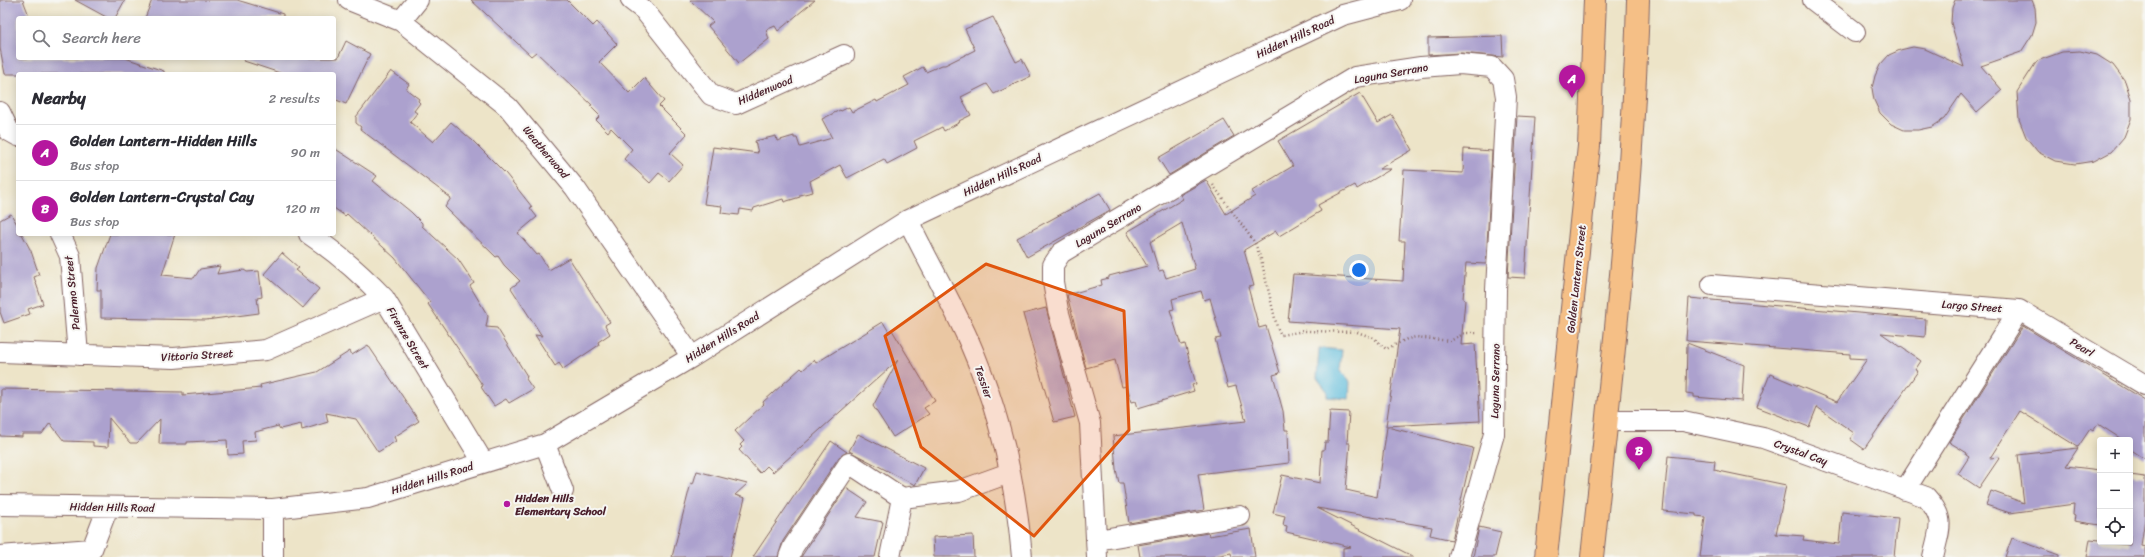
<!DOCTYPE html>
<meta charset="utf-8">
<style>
body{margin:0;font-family:Sriracha,sans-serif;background:#f7f7f7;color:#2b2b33}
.controls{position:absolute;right:12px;bottom:12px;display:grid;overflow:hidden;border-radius:4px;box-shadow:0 2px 10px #0003}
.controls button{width:36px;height:36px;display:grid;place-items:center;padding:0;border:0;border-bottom:1px solid #e1e1e2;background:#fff;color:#2b2b33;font:20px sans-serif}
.you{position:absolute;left:1359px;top:270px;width:14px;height:14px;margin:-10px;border:3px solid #fff;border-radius:50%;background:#1a73e8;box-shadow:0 0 0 6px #1a73e833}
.badge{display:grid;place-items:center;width:26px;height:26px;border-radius:50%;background:#b5179e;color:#fff;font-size:13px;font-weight:700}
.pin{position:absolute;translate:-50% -33px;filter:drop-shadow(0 1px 2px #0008)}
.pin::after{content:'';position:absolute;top:21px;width:14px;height:12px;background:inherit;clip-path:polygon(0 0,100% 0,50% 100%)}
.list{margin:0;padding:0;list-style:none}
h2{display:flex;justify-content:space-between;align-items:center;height:52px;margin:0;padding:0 16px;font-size:17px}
h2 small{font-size:13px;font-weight:400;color:#7c7c81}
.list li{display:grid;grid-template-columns:26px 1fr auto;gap:12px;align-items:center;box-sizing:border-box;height:56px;padding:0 16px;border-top:1px solid #e1e1e2}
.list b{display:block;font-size:15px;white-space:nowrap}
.list p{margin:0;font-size:13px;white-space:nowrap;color:#7c7c81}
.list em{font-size:13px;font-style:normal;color:#7c7c81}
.icon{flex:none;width:22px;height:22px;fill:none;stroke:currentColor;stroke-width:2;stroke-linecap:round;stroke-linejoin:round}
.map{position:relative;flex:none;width:2145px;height:557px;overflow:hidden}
.search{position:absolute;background:#fff;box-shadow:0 2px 10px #0003;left:16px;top:16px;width:320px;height:44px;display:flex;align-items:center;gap:10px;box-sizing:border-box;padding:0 14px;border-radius:4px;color:#7c7c81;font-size:15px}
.panel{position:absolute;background:#fff;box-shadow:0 2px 10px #0003;left:16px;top:72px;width:320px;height:164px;border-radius:4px}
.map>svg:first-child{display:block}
.water{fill:#5cbbdb;stroke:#536d83}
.building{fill:#aca1ce;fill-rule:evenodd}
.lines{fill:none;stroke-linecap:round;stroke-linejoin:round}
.minor-casing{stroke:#836462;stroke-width:22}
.major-casing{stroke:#836462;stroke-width:24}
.path{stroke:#836462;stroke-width:2.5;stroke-dasharray:1 3;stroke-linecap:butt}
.minor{stroke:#fff;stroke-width:20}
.major{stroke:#f5bf86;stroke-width:22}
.marked{fill:#e0560e;fill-opacity:0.2;stroke:#e0560e;stroke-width:3;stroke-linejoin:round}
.poi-dot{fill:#b5179e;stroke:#f6f6f2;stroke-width:1.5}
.labels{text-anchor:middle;stroke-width:4;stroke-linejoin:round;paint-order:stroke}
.street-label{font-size:11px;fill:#4a1f2b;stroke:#f6f6f2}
.poi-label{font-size:11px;font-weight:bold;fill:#4a1f2b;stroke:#f6f6f2;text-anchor:start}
</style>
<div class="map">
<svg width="2145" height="557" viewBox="0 0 2145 557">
<rect width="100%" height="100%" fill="#f6f6f2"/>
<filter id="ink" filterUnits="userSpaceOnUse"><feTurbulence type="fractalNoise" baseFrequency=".025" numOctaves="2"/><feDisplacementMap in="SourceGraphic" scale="8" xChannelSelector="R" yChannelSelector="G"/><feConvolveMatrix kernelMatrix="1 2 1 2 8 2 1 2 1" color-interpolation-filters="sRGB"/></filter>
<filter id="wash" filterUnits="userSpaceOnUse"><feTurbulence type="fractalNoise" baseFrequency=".012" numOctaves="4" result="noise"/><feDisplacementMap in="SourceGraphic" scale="16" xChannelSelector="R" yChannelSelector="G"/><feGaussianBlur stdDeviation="0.9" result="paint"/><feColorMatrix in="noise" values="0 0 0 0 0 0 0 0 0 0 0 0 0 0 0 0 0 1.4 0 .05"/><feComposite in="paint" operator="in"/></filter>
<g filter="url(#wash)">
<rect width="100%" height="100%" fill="#ede4c8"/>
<path class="water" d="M1319 348 1342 350 1340 370 1350 382 1349 399 1327 397V391L1317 378Z"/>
<g id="blocks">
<path class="building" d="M0 0H23L30 18H18V58H125L164 71V74H5L0 48Z
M75 0H125L115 18H108Z
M152 0H237L283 14V18H145Z
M471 0H567L593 26 597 22 617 44 599 62 629 93 644 78 664 101 659 106 687 134 670 153 683 165 669 181 659 173 650 183 624 159 632 149 611 128 608 132 596 120 600 116 590 106 592 105 536 52 531 56Z
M690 0H815L778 31 775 26 766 30 769 39 739 63 708 26 713 22Z
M1955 0H2032L2035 8 2036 22 2032 35 2021 52 1981 66 2002 90 1977 112 1961 94 1944 119 1932 127 1918 130H1904L1891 124 1880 113 1874 100 1872 88 1875 76 1880 65 1889 55 1900 50 1913 47 1925 49 1964 67 1951 23 1952 8Z
M993 17 1016 62 1022 59 1031 76 994 94 987 84 961 97 971 115 959 121 960 122 944 131 942 127 914 141 917 148 887 164 884 159 847 178 840 165 810 181 813 192 800 195V197L784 202 783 199 754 208 753 211 740 209 739 215 721 213 722 206 704 204 713 147 758 153 755 141 776 136 777 141 794 136V138H797L800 147 832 138 822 119 840 110 841 111 849 107 852 112 876 100 877 102 909 85 904 77 923 67 926 72 942 65H945L975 50 965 29Z
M1502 36 1503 57 1461 53 1428 55V38Z
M346 41 370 54 346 104 334 99V74H283L244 61V58H338Z
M2080 51 2097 55 2113 65 2125 81 2131 99V119L2124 137 2111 152 2094 161 2075 164 2055 161 2038 152 2026 137 2019 119 2017 92 2037 61 2062 52Z
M391 71 409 84 406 89 419 99 418 101 420 103 414 111 417 113 410 122 433 142 451 122 473 141 506 174 532 207 530 208 537 217 518 233 537 255 539 254 549 270 569 258 610 322 605 325 610 334 598 342 599 345 563 369 559 363 555 366 535 335 542 336 511 288 520 281 504 265 498 256 496 257 445 207 451 198 360 129 361 127 356 123V117Z
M1360 93 1378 123 1392 115 1412 150 1379 169H1391L1357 189 1355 185 1318 205 1321 211 1279 236 1276 231 1244 250 1254 286 1248 287 1259 328 1266 326 1280 373 1273 375 1283 411 1285 430H1288L1289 463 1198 474 1204 510 1129 523 1123 483H1119L1116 469 1113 436 1246 421 1236 386 1228 388 1215 339 1221 338 1210 298 1204 300 1201 291 1172 299 1174 309 1170 310 1181 345 1185 344 1189 359 1196 384 1192 385 1194 391 1138 408 1136 401 1132 402 1127 386 1122 387 1115 360 1086 368 1067 295 1102 285 1101 280 1109 278V276L1147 266 1127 232 1183 199 1180 195 1206 180 1226 214 1255 196 1252 191 1293 166 1278 141ZM1182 223 1195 269 1166 278 1163 270 1159 271 1150 242Z
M1517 116 1535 117 1525 278 1508 277Z
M1224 120 1234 136 1169 175 1158 158Z
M334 148 377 176 373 181 411 212 422 223V226L458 259 474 283 470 286 488 316 486 327 497 328 527 376 526 379 533 389 509 403 506 399 494 406 481 387 483 386 428 304 430 302 395 258 347 214 345 216 334 208Z
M1464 149 1492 151 1486 264 1466 263 1463 299 1465 300 1461 345 1475 344 1480 421 1386 426 1400 329 1288 321 1293 274 1403 281 1405 241H1399L1404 170 1463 173Z
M1100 193 1110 210 1027 257 1017 238Z
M11 214 18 226V234H22L31 251 39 275 34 277 43 304 28 309 30 314 4 323 0 312V220Z
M110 234H175L162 275 194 278 200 269 220 266 217 274 244 270 247 272 259 271 262 297 257 298 259 313 206 320 101 318V290H97L98 268Z
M282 253 299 268 296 270 319 289 303 308 264 274Z
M1689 298 1926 319 1925 337 1881 333 1921 361 1915 370 1918 371 1864 449 1850 439 1854 433 1817 407 1809 427 1757 407 1770 374 1837 402 1867 359 1850 358V354L1688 341 1686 340Z
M1046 308 1075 417 1054 422 1023 314Z
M883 322 889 332 892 330 935 401 924 408 929 414 893 437 873 406 898 360 773 472 767 466 760 473 739 450 742 447 740 445 744 441 735 431 764 404 763 402 801 368 803 370 814 360 816 363Z
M2023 326 2145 400V459L2130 449V440H2123L2098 424 2093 431 2090 429 2078 447 2020 411 1990 458 2000 457 1979 488 1958 474 1969 457 1966 455 1967 453 1949 442Z
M1687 343 1744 365 1742 401 1694 397V394L1686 393Z
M368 345 419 421 394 437 396 441 378 452 356 419 326 413 328 422 302 430 301 424 280 429 278 426 255 432 256 440 242 441 243 454 228 455 227 440 187 442V444H159L160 419 137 443H130L109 418 108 447 93 446V442L64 441 50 423 42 434H22V437L0 436 1 389 183 392V395L261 388 260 385 317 372 350 351 352 355Z
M1330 411 1349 412 1347 443H1350L1346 490 1377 497 1387 427 1473 448 1452 540 1430 535 1432 527 1317 508 1414 557H1343V548L1351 547 1286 532 1287 526 1283 525 1285 516 1273 513 1282 475 1320 483 1322 450H1324L1325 442H1328Z
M858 434 924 468 915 485 849 451Z
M831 441 847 452 839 457 783 541 778 557H753Z
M2078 448 2066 466 2100 470V525L2074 521 2075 516 2073 515 2074 504 2010 513 1986 505 1991 491 2024 503 2018 455Z
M1668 456 1715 461 1714 470 1786 485 1776 534 1804 536 1803 540 1839 544 1842 512 1898 518 1894 557H1700L1705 517 1696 516V514L1663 511Z
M697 471 747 484 735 495 745 498 730 557H672L691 483 693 484Z
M2130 475 2145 477V518L2141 546 2145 547V557H2087L2090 539 2100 540V542L2130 545Z
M846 488 867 502 857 517 883 522 875 557H801Z
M1479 527 1501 532 1495 557H1473Z
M1251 529 1255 557H1232L1231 553 1210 557H1140L1138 545 1208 533 1209 536Z
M973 535 974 557H934L933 537Z
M2012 538 2059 555V557H2005Z"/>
</g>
</g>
<g filter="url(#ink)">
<use href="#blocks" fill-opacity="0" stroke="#836462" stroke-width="1"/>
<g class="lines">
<defs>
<path id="minor" d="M349 0 401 21 508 107 575 188 692 357
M631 0 644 10 711 95 736 104 844 55
M1813 0 1855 32
M401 21 418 0
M0 112 9 131 18 136
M908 220C927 260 950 299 968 339 998 407 1016 483 1022 557
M60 234 70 256 78 355
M309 234C337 253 361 274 384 298L483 462
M1712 285 2019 310 2145 385
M0 352 174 358 266 350 384 298
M1606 421H1683L1763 438 1926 497C1947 520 1939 529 1933 557
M545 444 563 491
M1905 490 2019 310
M0 505 273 509 368 498 545 444 692 357 908 220 1343 15 1400 0
M273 509V557
M1097 540 1240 516
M0 556 92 549 108 507
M789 557 793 547 849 463 902 498 959 491 1009 473
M890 557 902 498
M1097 557 1090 423 1058 310 1053 282V265L1061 253 1355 77 1421 67 1460 64 1492 67 1503 79 1506 97 1496 290 1494 434 1459 557"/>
<path id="major" d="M1546 557 1589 146 1595 0
M1592 557C1612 372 1633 186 1638 0"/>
</defs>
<use href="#minor" class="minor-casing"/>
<use href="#major" class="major-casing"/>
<path class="path" d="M1213 185 1255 243 1261 259 1277 327 1281 335 1304 331 1357 332 1374 338 1386 349 1407 339 1416 337 1450 341 1465 333H1477"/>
<use href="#minor" class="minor"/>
<use href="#major" class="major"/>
</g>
</g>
<path class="marked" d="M986 264 1124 311 1129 430 1034 536 921 447 885 336Z"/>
<circle class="poi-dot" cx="507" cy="504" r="4"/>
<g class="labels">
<g class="street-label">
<text transform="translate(1295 37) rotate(-25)" y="4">Hidden Hills Road</text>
<text transform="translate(1391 73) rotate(-10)" y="4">Laguna Serrano</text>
<text transform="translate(765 90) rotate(-23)" y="4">Hiddenwood</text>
<text transform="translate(546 152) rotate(50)" y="4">Weatherwood</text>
<text transform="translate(1002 175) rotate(-25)" y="4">Hidden Hills Road</text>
<text transform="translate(1108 225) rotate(-31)" y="4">Laguna Serrano</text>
<text transform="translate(1576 279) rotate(-84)" y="4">Golden Lantern Street</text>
<text transform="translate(72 293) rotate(-96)" y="4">Palermo Street</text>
<text transform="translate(1972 306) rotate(4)" y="4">Largo Street</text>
<text transform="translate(722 337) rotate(-32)" y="4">Hidden Hills Road</text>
<text transform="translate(408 338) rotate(59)" y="4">Firenze Street</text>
<text transform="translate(2082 347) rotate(31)" y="4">Pearl</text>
<text transform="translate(197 355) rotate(-3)" y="4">Vittoria Street</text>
<text transform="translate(1495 381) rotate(-89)" y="4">Laguna Serrano</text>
<text transform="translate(984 382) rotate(71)" y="4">Tessier</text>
<text transform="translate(1801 452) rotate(20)" y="4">Crystal Cay</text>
<text transform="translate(432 478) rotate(-17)" y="4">Hidden Hills Road</text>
<text transform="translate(112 507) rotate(1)" y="4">Hidden Hills Road</text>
</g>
<g class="poi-label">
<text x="515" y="502">Hidden Hills<tspan x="515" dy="13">Elementary School</tspan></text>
</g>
</g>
</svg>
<div class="controls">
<button>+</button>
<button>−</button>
<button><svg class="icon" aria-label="locate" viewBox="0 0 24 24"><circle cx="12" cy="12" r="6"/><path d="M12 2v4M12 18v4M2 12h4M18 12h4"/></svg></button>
</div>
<div class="you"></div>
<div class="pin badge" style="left:1572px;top:98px">A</div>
<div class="pin badge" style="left:1639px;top:470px">B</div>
<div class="search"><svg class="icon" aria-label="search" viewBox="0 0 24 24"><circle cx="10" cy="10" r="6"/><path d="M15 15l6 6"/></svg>Search here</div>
<section class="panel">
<h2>Nearby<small>2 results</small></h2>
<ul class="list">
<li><span class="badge">A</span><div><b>Golden Lantern-Hidden Hills</b><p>Bus stop</p></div><em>90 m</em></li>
<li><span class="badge">B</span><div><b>Golden Lantern-Crystal Cay</b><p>Bus stop</p></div><em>120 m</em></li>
</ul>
</section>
</div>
